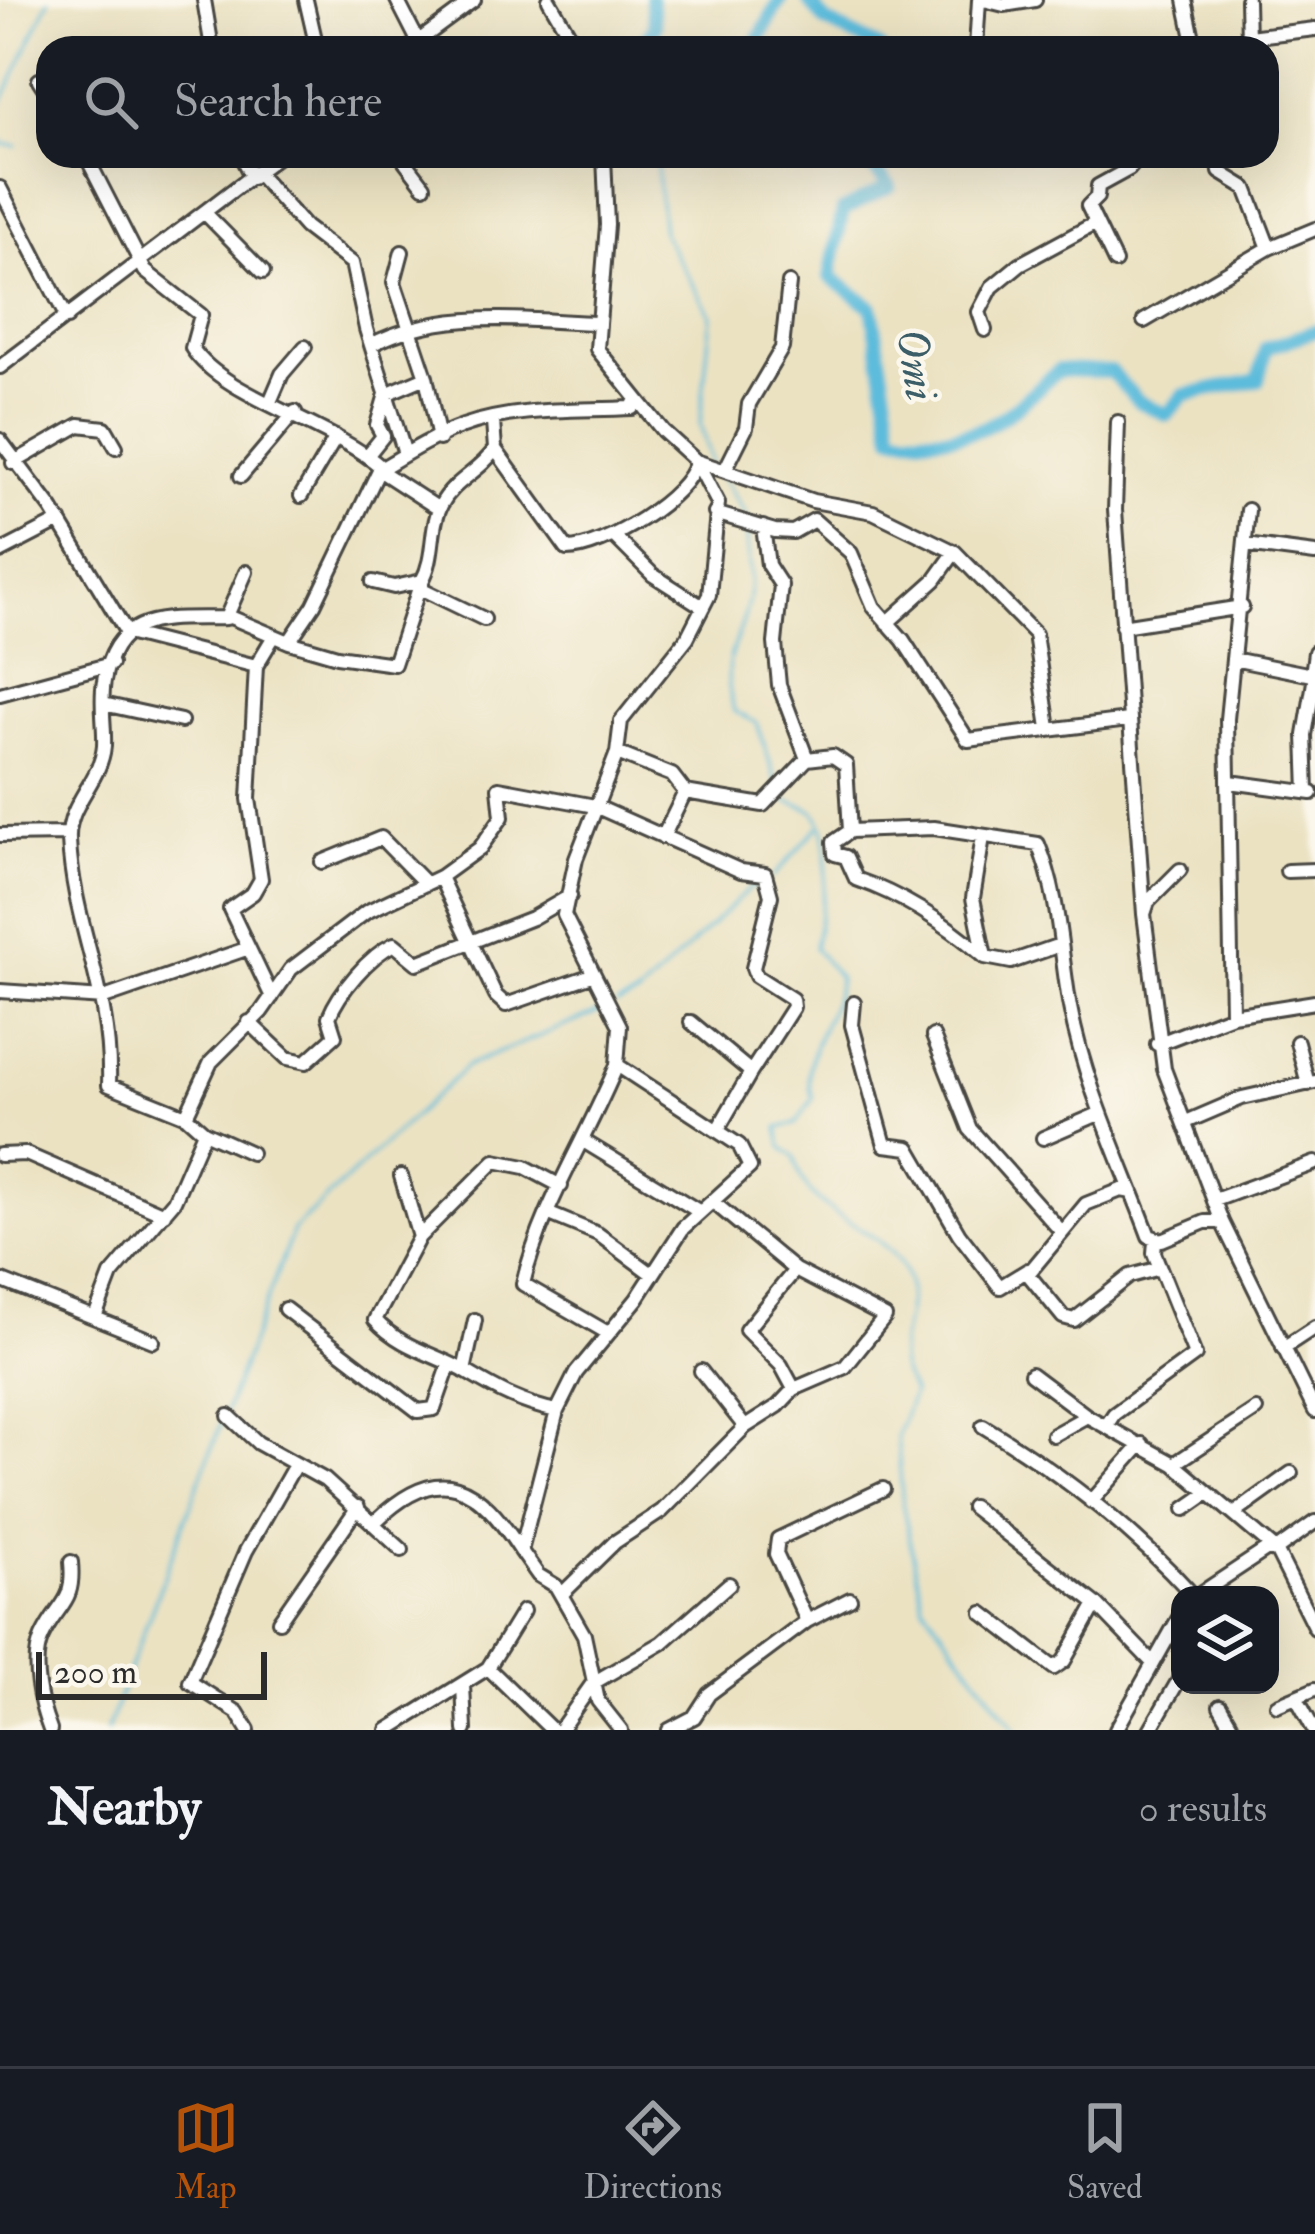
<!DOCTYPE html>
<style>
body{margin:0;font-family:"IM FELL Double Pica",serif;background:#20242c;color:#f1f3f6}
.controls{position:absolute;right:36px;bottom:36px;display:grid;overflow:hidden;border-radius:24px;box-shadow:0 12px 48px #0002}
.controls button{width:108px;height:108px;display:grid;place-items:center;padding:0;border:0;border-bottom:3px solid #363941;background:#171b24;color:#f1f3f6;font:60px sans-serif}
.scale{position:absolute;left:36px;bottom:30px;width:231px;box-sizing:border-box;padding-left:12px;border:6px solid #2b2b2b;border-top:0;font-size:33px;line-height:42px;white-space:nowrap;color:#2b2b2b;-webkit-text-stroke:9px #fbf7ec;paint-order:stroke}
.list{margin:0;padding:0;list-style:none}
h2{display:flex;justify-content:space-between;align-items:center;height:156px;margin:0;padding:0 48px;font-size:51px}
h2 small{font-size:39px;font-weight:400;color:#9ea1a6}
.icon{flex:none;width:66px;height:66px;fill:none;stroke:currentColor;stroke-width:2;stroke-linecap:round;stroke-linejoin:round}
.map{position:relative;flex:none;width:1315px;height:1730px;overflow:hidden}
.search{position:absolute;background:#171b24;box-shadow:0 12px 48px #0002;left:36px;right:36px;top:36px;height:132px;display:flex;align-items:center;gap:30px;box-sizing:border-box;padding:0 42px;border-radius:36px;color:#9ea1a6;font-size:45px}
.sheet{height:336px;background:#171b24}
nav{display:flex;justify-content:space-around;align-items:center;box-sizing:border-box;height:168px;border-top:3px solid #363941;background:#171b24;font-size:33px;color:#9ea1a6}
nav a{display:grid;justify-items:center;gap:6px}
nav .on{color:#b45309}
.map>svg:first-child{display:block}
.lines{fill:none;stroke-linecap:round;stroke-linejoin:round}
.stream{stroke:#5dbcdb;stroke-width:3}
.river{stroke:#5dbcdb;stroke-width:14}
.minor-casing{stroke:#484642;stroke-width:18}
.minor{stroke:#fff;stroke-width:12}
.labels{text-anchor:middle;stroke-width:9;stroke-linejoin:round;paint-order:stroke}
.water-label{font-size:45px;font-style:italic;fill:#3c5e69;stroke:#fbf7ec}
</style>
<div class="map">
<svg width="1315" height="1730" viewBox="0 0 1315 1730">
<rect width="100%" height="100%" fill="#fbf7ec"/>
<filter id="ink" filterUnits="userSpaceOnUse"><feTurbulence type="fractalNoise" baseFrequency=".00833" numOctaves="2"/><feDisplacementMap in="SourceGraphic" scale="24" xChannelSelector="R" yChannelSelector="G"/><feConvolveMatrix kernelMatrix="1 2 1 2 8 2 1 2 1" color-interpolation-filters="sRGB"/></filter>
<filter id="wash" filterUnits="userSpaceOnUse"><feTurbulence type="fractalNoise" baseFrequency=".004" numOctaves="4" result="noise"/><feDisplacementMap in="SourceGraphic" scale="48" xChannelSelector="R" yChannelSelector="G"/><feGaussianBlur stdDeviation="2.7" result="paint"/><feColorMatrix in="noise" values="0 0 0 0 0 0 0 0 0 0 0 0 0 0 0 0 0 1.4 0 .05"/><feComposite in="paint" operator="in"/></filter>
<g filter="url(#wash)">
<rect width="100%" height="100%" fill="#ebe2c2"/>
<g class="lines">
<path class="stream" d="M0 107 49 0
M0 138 2 144 17 146
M656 156 663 234 711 315 700 424 711 463
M720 475 747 517
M748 526C744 549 753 571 750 592 742 648 717 648 734 711L757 723 776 781
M780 796C789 805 804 803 814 812 839 835 819 919 814 948L839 978C836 1019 797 1051 813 1098L796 1124 778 1128 782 1147 795 1157C804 1215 864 1218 897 1259 925 1293 895 1329 901 1367 903 1375 909 1385 913 1393L897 1435 903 1507 923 1604 1016 1730
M773 877 819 826
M617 1005 638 996 750 888 761 885
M107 1730 293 1230 468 1065 604 1010"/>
<path class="river" d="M808 0 826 22 880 48
M638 48 655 27 651 0
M754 48 780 0
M862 156 890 186 843 210 830 277 872 307 893 435C984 443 993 427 1059 370L1111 372 1138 401 1167 415 1184 395 1258 380 1266 348 1315 331"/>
</g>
</g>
<g filter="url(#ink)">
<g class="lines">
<defs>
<path id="minor" d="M204 0 212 48
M306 0 317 48
M397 0 418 41
M549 0 577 48
M984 0 1004 5 1035 0
M1185 0 1195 48
M1247 0 1248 40
M409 48 474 0
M976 48 979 0
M1233 48 1249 37 1315 29
M39 80 48 94
M86 156 145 271 201 315 192 348C222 396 333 424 382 468
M241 156 252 178
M401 156 424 186
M604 156 607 225 597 349 663 431 696 461 718 503 709 595 687 638 621 721 617 753 576 859 564 915 620 1026 617 1065 739 1145 750 1167 683 1228 637 1299 576 1373 557 1411 521 1551 538 1575 556 1586 584 1635 598 1701 621 1730
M1123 156 1129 169 1140 156
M1218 156 1220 172 1246 188 1269 248
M257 173 305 227 352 263 366 329 405 454
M0 188 67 318
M206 214 263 272
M402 252 394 282 426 377 439 439
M1115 262 1088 206 1097 197 1098 186 1129 169
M1144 321 1269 248 1315 229
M985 330 979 312 992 287 1020 264 1096 223
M371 345C439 309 521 320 596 323
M0 367 278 156
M270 402 282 374 305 347
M1118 422 1115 510 1144 914
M0 440 52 509 127 633 256 666 249 799 261 879 253 893 230 909 272 997
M495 449 567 549C603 549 690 497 696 461L813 501 873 512 955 552 1035 634 1049 728
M367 456 383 436 377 425 386 394 426 377
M13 463 79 425 105 428 116 447
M379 470 439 509
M725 470 746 428 749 404 782 348 789 283
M241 476 295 412
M301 496 336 437
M715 513 775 531 793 532 814 520 851 553 874 607 903 640 968 740 1128 720
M763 527 768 565 781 585 775 643 779 685 807 759
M614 536 653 575 703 607
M1246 545 1315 554
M0 552 60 521
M246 572 226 618C170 620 116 608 104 681 100 702 105 725 104 746 101 781 67 804 69 840 73 926 112 991 109 1085L186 1116 204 1132 251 1153
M373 582 394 587 422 581C436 556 429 529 441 505 454 480 480 472 495 449L493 422
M422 582V589L484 619
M228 616 289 642 314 605 379 470C404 455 434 436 463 426 516 407 576 411 632 408L636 399
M887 623 935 580 955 552
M1122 626 1242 607
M289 642 337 656 394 664 421 582
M1233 659 1312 675 1315 652
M256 666 274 636
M0 694 111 664
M103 704 181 721
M617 753 672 775 685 792 763 805 807 759 833 756 846 765 850 831 934 828 1038 844C1060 897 1060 952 1070 1007 1085 1086 1121 1161 1149 1236L1162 1240 1205 1222H1222L1315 1411
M1230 782 1312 793
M1307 792 1305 735 1315 676
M850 831 834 842 835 854 846 857 856 879C905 896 946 923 985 957
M0 835 68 834
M663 837 685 792
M983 837 973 898 985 957 1011 962 1060 945
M322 862 381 838 426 884
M1180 870 1148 902 1144 914 1164 1069 1222 1222
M1287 871 1315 870
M440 877 496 996 506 1005 592 975
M0 991 104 998 246 949
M854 1003 852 1025 885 1145 909 1148 959 1234 1000 1287 1028 1270
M1232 1015 1227 719 1248 510
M249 1022 287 1058 306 1062 335 1036 329 1017C339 992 369 956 394 944L417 963 532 918 570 896
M691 1022 751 1072 718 1129
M933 1036 970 1129 1061 1231
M1297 1042 1308 1084
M1157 1044 1232 1015 1315 1002
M186 1116 211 1062 261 1012 291 969 366 912 440 877 480 848 502 817 499 788 595 806 741 871 765 874 771 896 753 968 756 976 792 999 793 1007 751 1072
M1186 1122 1242 1098 1315 1082
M1043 1138 1101 1113
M585 1142 700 1212
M0 1155 26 1154 164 1214
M401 1176 419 1237 375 1320C402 1349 436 1354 468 1373 498 1391 522 1404 557 1411
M1132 1192 1121 1190 1086 1204 1028 1274 1063 1317 1074 1320 1130 1276 1160 1268
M1215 1200 1315 1163
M547 1213 598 1234 652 1274
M419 1237 495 1161 525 1167 561 1186
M0 1280 153 1341
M285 1309 418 1411 434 1409 449 1366
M95 1317 111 1275 174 1201 204 1132
M608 1333 523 1284C541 1207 587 1138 617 1065
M1283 1348 1315 1327
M464 1371 475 1320
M701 1371 745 1427
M1031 1374 1087 1416
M794 1389 781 1365 746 1330 795 1270
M229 1416 258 1443 325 1480 402 1550
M983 1426C1059 1472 1133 1529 1193 1595
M1106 1426 1114 1414 1195 1355 1154 1253 1155 1241
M1053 1435 1087 1416 1174 1464 1276 1550
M1174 1464 1256 1410
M1091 1502 1142 1444
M972 1507 1096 1604 1152 1662
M1185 1509 1208 1493
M1234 1514 1291 1473
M376 1521C440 1459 478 1484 521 1551
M1315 1522 1276 1550 1315 1628
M561 1595 615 1542 662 1511 745 1427 778 1406 794 1389 845 1367 885 1317 795 1270 713 1202
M1198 1595 1266 1550H1276
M983 1613 1054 1668 1064 1661 1096 1604
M279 1621 358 1507
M807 1621 850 1599
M488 1668 552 1730
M463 1684 465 1730
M1296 1697 1314 1730
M1277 1705 1315 1689
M1220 1706 1234 1730
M50 1730C40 1704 30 1663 42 1637 58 1602 75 1605 71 1562
M248 1730 237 1712 190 1682 246 1551 295 1465
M388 1730 488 1668 523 1611
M560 1730 593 1683 662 1643 729 1584
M669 1730 694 1717 709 1694 807 1621 776 1554 778 1539 883 1489
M1116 1730 1180 1616
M1150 1730 1180 1678"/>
</defs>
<use href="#minor" class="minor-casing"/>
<use href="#minor" class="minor"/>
</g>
</g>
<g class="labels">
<g class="water-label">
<text transform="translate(918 364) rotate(81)" y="16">Omi</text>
</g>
</g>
</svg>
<div class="controls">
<button><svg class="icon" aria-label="layers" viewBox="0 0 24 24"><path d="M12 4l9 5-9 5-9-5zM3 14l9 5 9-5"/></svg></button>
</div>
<div class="scale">200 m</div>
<div class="search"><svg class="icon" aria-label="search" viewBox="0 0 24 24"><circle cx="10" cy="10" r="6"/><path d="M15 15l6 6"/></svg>Search here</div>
</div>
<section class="sheet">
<h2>Nearby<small>0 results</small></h2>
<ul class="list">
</ul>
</section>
<nav>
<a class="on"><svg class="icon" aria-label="map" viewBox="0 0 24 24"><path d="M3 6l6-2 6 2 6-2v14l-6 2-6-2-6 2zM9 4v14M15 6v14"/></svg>Map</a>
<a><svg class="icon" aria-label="directions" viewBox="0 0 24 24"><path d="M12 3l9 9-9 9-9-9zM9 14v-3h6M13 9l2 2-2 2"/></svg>Directions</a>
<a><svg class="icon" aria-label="saved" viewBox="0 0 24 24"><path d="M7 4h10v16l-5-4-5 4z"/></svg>Saved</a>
</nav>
